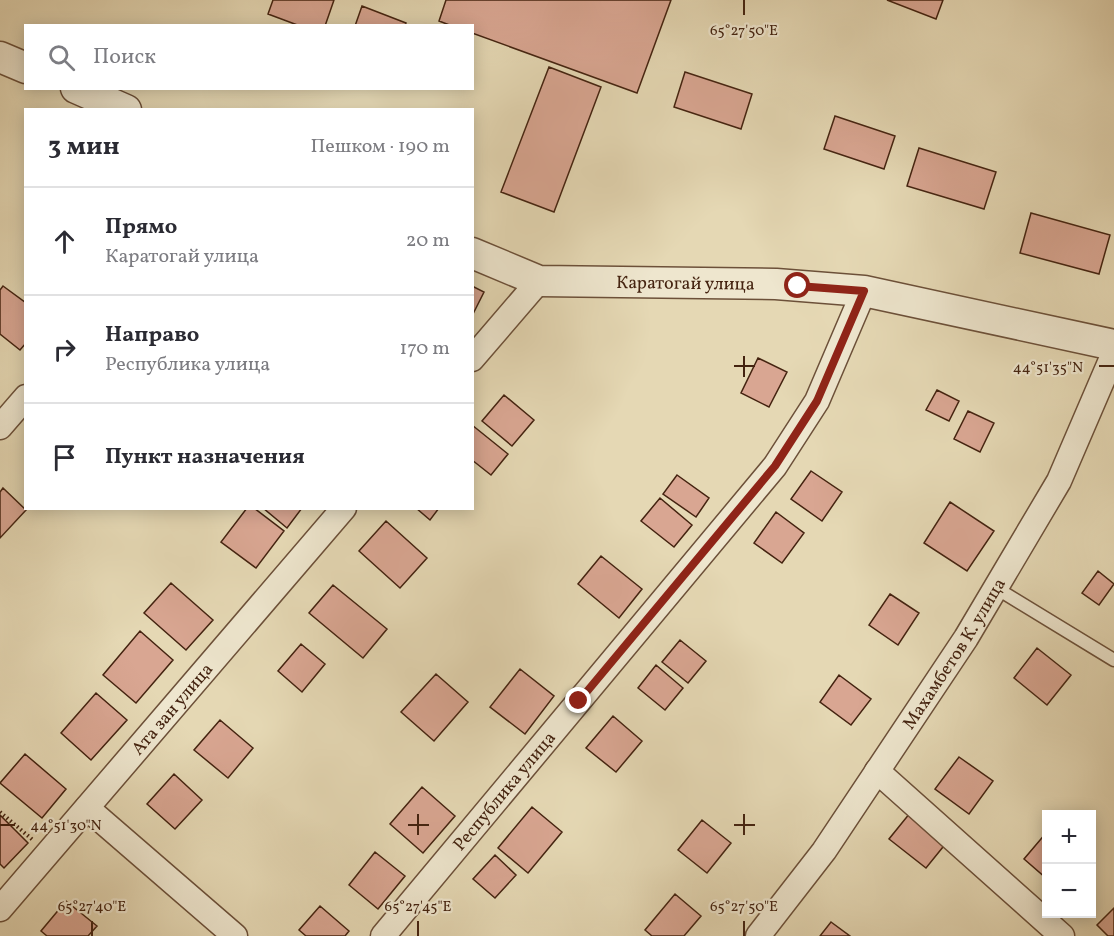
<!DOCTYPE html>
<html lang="ru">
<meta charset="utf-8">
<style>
body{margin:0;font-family:Vollkorn,serif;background:#f2f2f3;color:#2b2b33}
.controls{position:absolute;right:18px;bottom:18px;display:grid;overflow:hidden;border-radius:0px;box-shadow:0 3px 15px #0003}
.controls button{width:54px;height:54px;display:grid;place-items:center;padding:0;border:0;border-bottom:2px solid #e1e1e2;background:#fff;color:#2b2b33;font:30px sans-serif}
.stop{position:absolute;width:18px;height:18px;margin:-14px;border:4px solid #8f2418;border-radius:50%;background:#fff}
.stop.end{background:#8f2418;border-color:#fff;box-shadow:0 2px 6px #0008}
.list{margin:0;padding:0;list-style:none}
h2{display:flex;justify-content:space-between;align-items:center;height:78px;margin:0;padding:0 24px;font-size:26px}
h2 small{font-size:20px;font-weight:400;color:#7c7c81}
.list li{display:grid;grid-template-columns:39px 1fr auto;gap:18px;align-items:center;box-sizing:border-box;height:108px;padding:0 24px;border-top:2px solid #e1e1e2}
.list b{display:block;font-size:22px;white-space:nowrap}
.list p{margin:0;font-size:20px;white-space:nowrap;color:#7c7c81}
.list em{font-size:20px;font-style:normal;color:#7c7c81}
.icon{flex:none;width:33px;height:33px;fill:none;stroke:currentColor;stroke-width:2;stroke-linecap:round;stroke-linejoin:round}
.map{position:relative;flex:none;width:1114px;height:936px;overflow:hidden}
.search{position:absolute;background:#fff;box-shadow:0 3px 15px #0003;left:24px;top:24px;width:450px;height:66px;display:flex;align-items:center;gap:15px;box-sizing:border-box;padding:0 21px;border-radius:0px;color:#7c7c81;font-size:22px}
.panel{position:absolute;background:#fff;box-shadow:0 3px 15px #0003;left:24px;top:108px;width:450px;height:402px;border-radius:0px}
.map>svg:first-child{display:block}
.building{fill:#d9a692;stroke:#442310;stroke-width:1.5}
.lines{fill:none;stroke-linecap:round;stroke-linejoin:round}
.service-casing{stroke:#6c5039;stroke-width:15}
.minor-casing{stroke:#6c5039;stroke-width:27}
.tertiary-casing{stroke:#6c5039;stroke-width:33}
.path{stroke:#442310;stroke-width:4;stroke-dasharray:1.5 3;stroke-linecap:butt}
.service{stroke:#eee6ce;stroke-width:12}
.minor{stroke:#eee6ce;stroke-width:24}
.tertiary{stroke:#eee6ce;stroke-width:30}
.route{stroke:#8f2418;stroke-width:8}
.ticks{fill:none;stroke:#442310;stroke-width:2}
.labels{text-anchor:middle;stroke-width:4.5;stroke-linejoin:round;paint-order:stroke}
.street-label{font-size:18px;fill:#442310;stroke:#eee6ce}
.ticks-label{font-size:15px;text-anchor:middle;fill:#442310;stroke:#eee6ce;stroke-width:4.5;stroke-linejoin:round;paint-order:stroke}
</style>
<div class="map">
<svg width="1114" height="936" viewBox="0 0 1114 936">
<rect width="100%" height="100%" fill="#e5d8b4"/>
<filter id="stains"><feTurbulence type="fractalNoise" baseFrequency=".00333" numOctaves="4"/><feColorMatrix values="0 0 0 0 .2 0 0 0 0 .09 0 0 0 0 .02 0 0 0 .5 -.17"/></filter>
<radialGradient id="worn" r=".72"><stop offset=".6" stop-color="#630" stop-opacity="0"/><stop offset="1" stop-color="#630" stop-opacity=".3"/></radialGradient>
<path class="building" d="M273 0H334L325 26H300L268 14Z
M446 0H671L637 93 472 33V26H452L439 21Z
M887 0H943L936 19Z
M362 6 406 23 405 26H355Z
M549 67 601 87 554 212 501 192Z
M685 72 752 94 741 129 674 107Z
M835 116 895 136 884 169 824 149Z
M919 148 996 172 984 209 907 186Z
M1031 213 1110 235 1099 274 1020 253Z
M3 286 26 303V343L20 350 0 334V290Z
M472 286 484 292 472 316Z
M758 358 787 372 769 407 741 393Z
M937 390 959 401 949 421 926 410Z
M504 395 534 420 512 446 482 421Z
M968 411 994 423 980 452 954 439Z
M472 425 508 454 491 475 472 460Z
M811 471 842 492 822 521 791 499Z
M677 475 709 498 696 517 663 494Z
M3 488 26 510 0 538V492Z
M660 498 692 525 674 547 641 521Z
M950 502 994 531 967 571 924 543Z
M247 508H254L284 531 256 568 221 542Z
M263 508H302L287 528Z
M416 508H439L430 520Z
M776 512 804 533 782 563 754 543Z
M386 521 427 558 400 588 359 551Z
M601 556 642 589 619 618 578 584Z
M1098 571 1114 584 1099 605 1082 593Z
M171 583 213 620 186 650 144 613Z
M333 585 387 629 363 658 309 613Z
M890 594 919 613 898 645 869 625Z
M140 631 173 660 136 703 103 675Z
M680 640 706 661 688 683 662 662Z
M301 644 325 664 302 692 278 671Z
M1037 648 1071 675 1047 705 1014 678Z
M656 665 683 688 665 710 638 688Z
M520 669 554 696 525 734 490 707Z
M436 674 468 702 434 741 401 712Z
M839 675 871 699 851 725 820 702Z
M96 693 127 720 91 760 61 733Z
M613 716 642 741 616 772 586 748Z
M220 720 253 748 228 778 194 750Z
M25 754 66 789 42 818 0 783Z
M959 757 993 781 969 814 935 789Z
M174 774 202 800 175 829 147 804Z
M422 787 455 816 423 853 390 824Z
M532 807 562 832 528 873 498 848Z
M910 813 947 842 926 868 889 839Z
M0 815 28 843 4 868 0 864Z
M702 820 731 843 707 873 678 850Z
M1046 833V878L1024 859Z
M375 852 405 876 378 909 349 885Z
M495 855 516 875 495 898 473 879Z
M675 894 701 916 684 936H652L645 930Z
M66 901 97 926 88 936H47L41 931Z
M320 906 349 931 345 936H306L299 930Z
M1114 908V936H1108L1097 925Z
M831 922 850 936H820Z"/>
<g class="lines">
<defs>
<path id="service" d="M996 588 1114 660"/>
<g id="minor">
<path d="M472 359 539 281"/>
<path d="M0 427 26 397"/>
<path d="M877 771 1062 936"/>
<path d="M87 808 235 936"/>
<path id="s1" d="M0 909 344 508"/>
<path id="s2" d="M383 936 775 466 817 401 864 291"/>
<path id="s3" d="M758 936 824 851 966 638 1059 481 1114 353"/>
</g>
<g id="tertiary">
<path d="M0 57 26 68"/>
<path d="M76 88 126 110"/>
<path id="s4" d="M472 253 539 281 776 284 864 291 1114 345"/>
</g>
</defs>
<use href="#service" class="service-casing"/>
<use href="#minor" class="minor-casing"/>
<use href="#tertiary" class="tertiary-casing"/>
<path class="path" d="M0 812 34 841"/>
<use href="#service" class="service"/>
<use href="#minor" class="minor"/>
<use href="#tertiary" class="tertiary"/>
</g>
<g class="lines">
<path class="route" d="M579 701 775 466 817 401 864 291 798 286"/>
</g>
<path class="ticks" d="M744 0V15M744 356V377M734 366H755M1099 366H1114M418 814V835M744 814V835M0 825H15M408 825H429M734 825H755M92 921V936M418 921V936M744 921V936"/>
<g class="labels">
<g class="street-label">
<text dy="6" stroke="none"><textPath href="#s4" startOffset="219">Каратогай улица</textPath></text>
<text dy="6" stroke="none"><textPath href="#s3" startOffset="344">Махамбетов К. улица</textPath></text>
<text dy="6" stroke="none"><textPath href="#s1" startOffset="264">Ата зан улица</textPath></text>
<text dy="6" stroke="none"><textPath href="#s2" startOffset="189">Республика улица</textPath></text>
</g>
</g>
<g class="ticks-label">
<text x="744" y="35">65°27'50"E</text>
<text x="1048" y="372">44°51'35"N</text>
<text x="66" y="830">44°51'30"N</text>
<text x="92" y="911">65°27'40"E</text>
<text x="418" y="911">65°27'45"E</text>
<text x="744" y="911">65°27'50"E</text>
</g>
<rect width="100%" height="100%" filter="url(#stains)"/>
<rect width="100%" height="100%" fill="url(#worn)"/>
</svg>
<div class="controls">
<button>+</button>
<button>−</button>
</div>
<div class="stop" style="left:798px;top:286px"></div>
<div class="stop end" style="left:579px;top:701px"></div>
<div class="search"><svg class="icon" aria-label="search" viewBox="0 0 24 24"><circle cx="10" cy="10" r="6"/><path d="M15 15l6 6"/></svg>Поиск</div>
<section class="panel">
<h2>3 мин<small>Пешком · 190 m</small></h2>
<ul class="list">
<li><svg class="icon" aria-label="ahead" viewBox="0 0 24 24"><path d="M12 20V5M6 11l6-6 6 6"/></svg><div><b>Прямо</b><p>Каратогай улица</p></div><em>20 m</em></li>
<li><svg class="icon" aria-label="right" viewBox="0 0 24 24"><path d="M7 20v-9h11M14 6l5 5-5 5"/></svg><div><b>Направо</b><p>Республика улица</p></div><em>170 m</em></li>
<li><svg class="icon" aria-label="arrive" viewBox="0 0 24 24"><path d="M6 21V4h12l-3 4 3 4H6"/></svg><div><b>Пункт назначения</b></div></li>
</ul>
</section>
</div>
